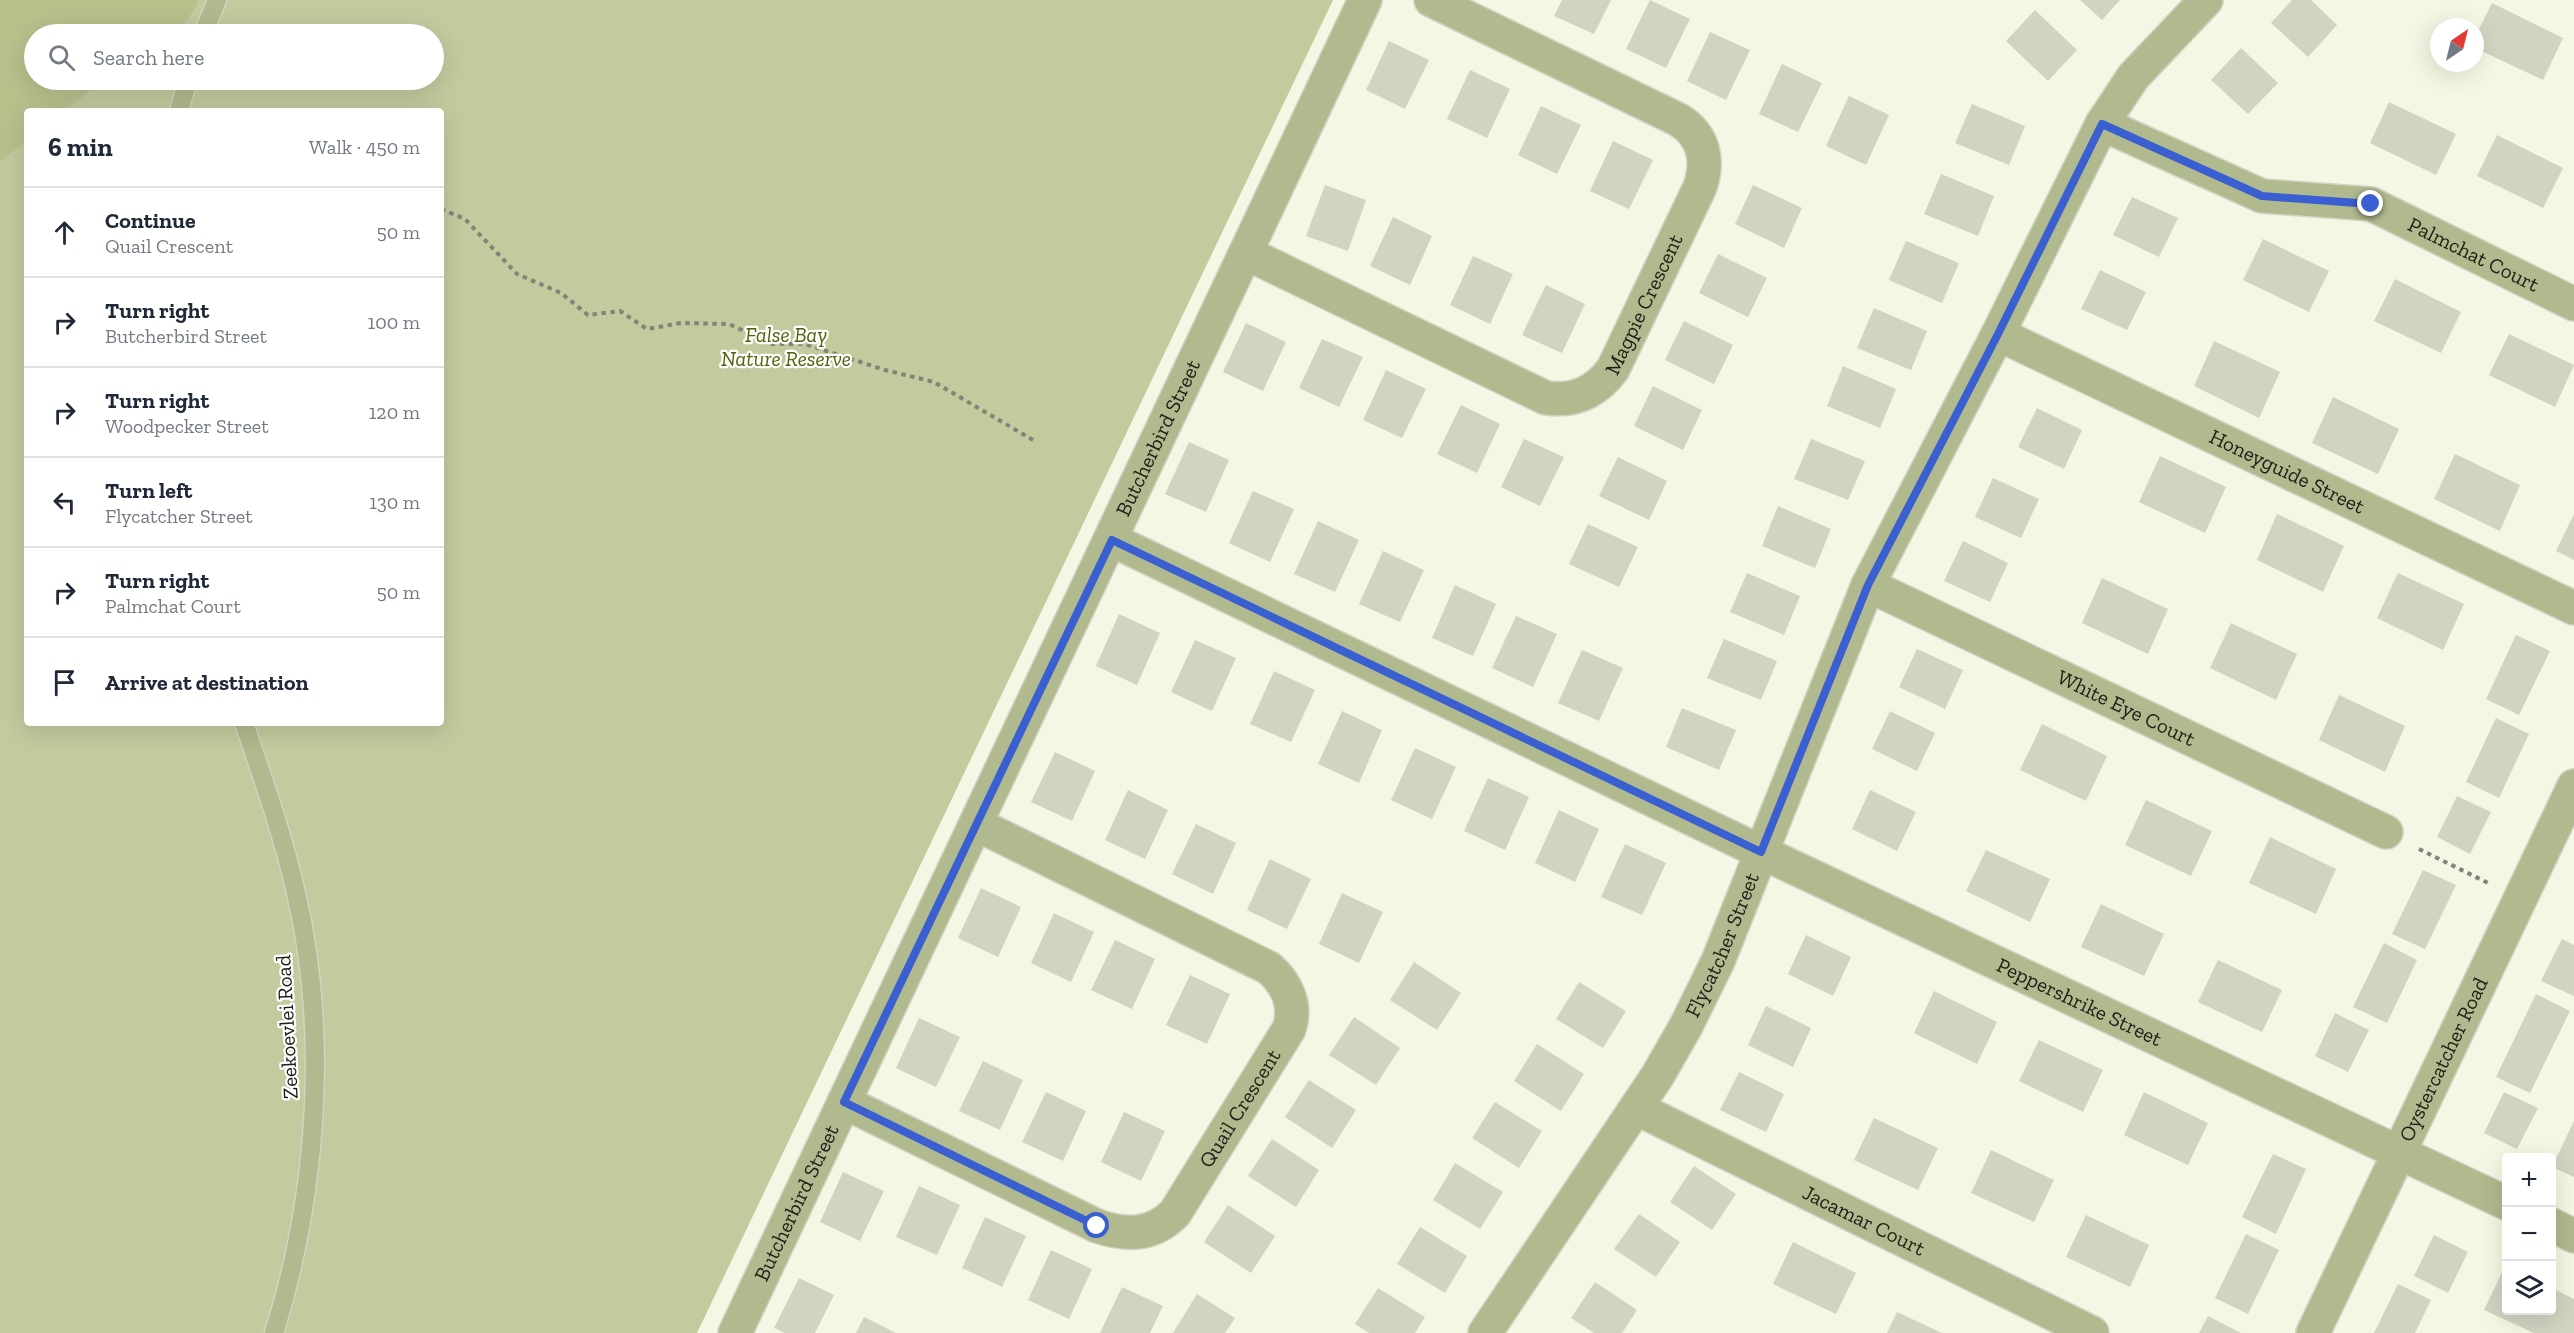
<!DOCTYPE html>
<meta charset="utf-8">
<style>
body{margin:0;font-family:"Zilla Slab",serif;background:#f2f2f3;color:#1f2937}
.controls{position:absolute;right:18px;bottom:18px;display:grid;overflow:hidden;border-radius:6px;box-shadow:0 6px 24px #0002}
.controls button{width:54px;height:54px;display:grid;place-items:center;padding:0;border:0;border-bottom:2px solid #e0e1e3;background:#fff;color:#1f2937;font:30px sans-serif}
.compass{position:absolute;left:2430px;top:18px;width:54px;height:54px;border-radius:50%;background:#fff;box-shadow:0 6px 24px #0002;rotate:35deg}
.stop{position:absolute;width:18px;height:18px;margin:-14px;border:4px solid #3a5fd1;border-radius:50%;background:#fff}
.stop.end{background:#3a5fd1;border-color:#fff;box-shadow:0 2px 6px #0008}
.list{margin:0;padding:0;list-style:none}
h2{display:flex;justify-content:space-between;align-items:center;height:78px;margin:0;padding:0 24px;font-size:26px}
h2 small{font-size:20px;font-weight:400;color:#747a83}
.list li{display:grid;grid-template-columns:39px 1fr auto;gap:18px;align-items:center;box-sizing:border-box;height:90px;padding:0 24px;border-top:2px solid #e0e1e3}
.list b{display:block;font-size:22px;white-space:nowrap}
.list p{margin:0;font-size:20px;white-space:nowrap;color:#747a83}
.list em{font-size:20px;font-style:normal;color:#747a83}
.icon{flex:none;width:33px;height:33px;fill:none;stroke:currentColor;stroke-width:2;stroke-linecap:round;stroke-linejoin:round}
.map{position:relative;flex:none;width:2574px;height:1333px;overflow:hidden}
.search{position:absolute;background:#fff;box-shadow:0 6px 24px #0002;left:24px;top:24px;width:420px;height:66px;display:flex;align-items:center;gap:15px;box-sizing:border-box;padding:0 21px;border-radius:33px;color:#747a83;font-size:22px}
.panel{position:absolute;background:#fff;box-shadow:0 6px 24px #0002;left:24px;top:108px;width:420px;height:618px;border-radius:6px}
.map>svg:first-child{display:block}
.green{fill:#c2ca9e;fill-rule:evenodd}
.forest{fill:#b7c18c}
.building{fill:#d0d4c1}
.lines{fill:none;stroke-linecap:round;stroke-linejoin:round}
.lane-casing{stroke:#d1d4c2;stroke-width:21}
.street-casing{stroke:#d1d4c2;stroke-width:36}
.path{stroke:#818477;stroke-width:4;stroke-dasharray:4.5 4.5;stroke-linecap:butt}
.lane{stroke:#b1b98e;stroke-width:18}
.street{stroke:#b1b98e;stroke-width:33}
.route{stroke:#3a5fd1;stroke-width:8}
.labels{text-anchor:middle;stroke-width:4.5;stroke-linejoin:round;paint-order:stroke}
.street-label{font-size:21px;fill:#1d1e17;stroke:#fff}
.park-label{font-size:21px;font-style:italic;fill:#555e08;stroke:#fff}
</style>
<div class="map">
<svg width="2574" height="1333" viewBox="0 0 2574 1333">
<rect width="100%" height="100%" fill="#f3f7e3"/>
<path class="green" d="M0 0H1333L697 1333H0ZM34 34H434V80H34ZM27 111H441V723H27Z"/>
<path class="forest" d="M0 0H198L196 7 177 34H34V80H104L64 111H27V140L0 162Z"/>
<path class="building" d="M1562 0H1611L1594 34 1554 16Z
M1650 0 1690 19 1666 68 1626 49Z
M2080 0H2120L2102 20Z
M2292 0H2311L2337 25 2308 57 2271 23Z
M2492 3 2563 38 2543 80 2475 48V37Z
M2035 10 2077 50 2048 81 2006 41Z
M1710 32 1750 50 1726 100 1687 81Z
M1389 41 1429 60 1405 109 1366 90Z
M2241 48 2278 83 2248 114 2211 80Z
M1782 64 1822 83 1798 132 1759 114Z
M1470 70 1510 89 1487 138 1447 119Z
M1849 96 1889 115 1866 165 1826 146Z
M2389 102 2456 134 2436 175 2370 143Z
M1972 104 2025 126 2009 165 1955 143Z
M1541 106 1581 125 1557 174 1518 155Z
M2497 135 2563 168 2543 208 2477 176Z
M1613 141 1653 160 1629 209 1590 191Z
M1941 174 1994 196 1978 236 1924 214Z
M1325 185 1366 200 1348 251 1306 236Z
M1753 185 1802 208 1784 248 1735 224Z
M2132 197 2178 218 2159 257 2113 235Z
M1393 217 1432 236 1410 285 1370 266Z
M2263 239 2329 271 2309 312 2243 280Z
M1906 241 1959 263 1942 303 1889 280Z
M1718 254 1767 278 1748 317 1699 293Z
M1473 256 1513 274 1490 324 1450 305Z
M2100 270 2146 292 2127 330 2081 309Z
M2395 279 2461 312 2441 353 2374 321Z
M1546 285 1585 304 1562 353 1522 335Z
M1874 308 1927 331 1911 370 1857 348Z
M1684 321 1733 345 1714 384 1665 360Z
M1246 323 1286 342 1263 391 1223 372Z
M2509 334 2574 365 2555 407 2489 375Z
M1322 339 1363 357 1339 407 1299 388Z
M2214 341 2280 372 2259 418 2194 386Z
M1843 366 1896 389 1880 428 1827 406Z
M1386 370 1426 389 1402 438 1363 420Z
M1653 386 1702 410 1683 450 1634 426Z
M2333 397 2399 429 2378 474 2312 443Z
M1461 405 1500 424 1477 473 1437 454Z
M2037 408 2082 430 2064 469 2018 447Z
M1524 439 1564 457 1540 506 1501 487Z
M1811 439 1865 461 1848 500 1794 479Z
M1189 442 1229 460 1206 512 1165 494Z
M2455 454 2520 485 2500 531 2434 499Z
M2160 456 2226 487 2205 533 2139 502Z
M1618 457 1667 481 1649 520 1599 496Z
M1993 478 2039 499 2021 538 1975 517Z
M1253 491 1294 509 1270 562 1229 543Z
M1778 506 1831 529 1815 568 1762 546Z
M2277 514 2344 546 2323 592 2257 560Z
M2574 514V560L2556 551Z
M1318 521 1359 540 1335 592 1294 574Z
M1588 524 1638 547 1619 587 1569 564Z
M1963 541 2008 563 1990 602 1944 581Z
M1383 551 1424 570 1400 622 1359 604Z
M1747 573 1800 596 1784 635 1730 612Z
M2398 573 2464 604 2443 650 2377 618Z
M2102 578 2168 609 2148 654 2082 623Z
M1455 585 1496 604 1473 656 1432 638Z
M1119 614 1160 633 1137 685 1096 666Z
M1516 616 1557 634 1533 687 1492 668Z
M2231 623 2297 654 2276 700 2210 668Z
M2516 635 2550 651 2519 715 2486 699Z
M1724 639 1777 661 1761 700 1707 678Z
M1195 640 1236 658 1212 711 1171 692Z
M1917 649 1963 670 1945 709 1899 687Z
M1582 650 1623 668 1599 721 1558 703Z
M1274 671 1315 690 1291 742 1250 724Z
M2339 695 2405 726 2385 772 2319 740Z
M1682 708 1736 730 1719 770 1666 747Z
M1342 711 1382 730 1359 783 1318 764Z
M1890 711 1935 733 1917 771 1872 749Z
M2496 718 2529 734 2499 798 2466 782Z
M2042 724 2107 756 2086 801 2020 770Z
M1415 748 1456 767 1432 819 1391 800Z
M1055 752 1095 771 1072 821 1031 802Z
M1488 778 1529 797 1505 850 1464 831Z
M1128 790 1168 810 1145 859 1105 840Z
M1870 790 1916 812 1897 851 1852 829Z
M2457 796 2491 812 2470 854 2437 837Z
M2146 800 2212 831 2191 876 2125 845Z
M1559 810 1599 829 1575 882 1535 863Z
M1196 824 1236 843 1213 894 1172 874Z
M2270 837 2336 869 2316 914 2249 883Z
M1625 844 1666 863 1642 915 1601 897Z
M1986 850 2050 879 2030 922 1966 891Z
M1270 859 1311 879 1287 929 1247 910Z
M2423 870 2456 885 2425 949 2392 934Z
M981 888 1021 907 998 957 958 938Z
M1342 893 1383 912 1359 963 1319 944Z
M2101 904 2164 934 2144 976 2081 947Z
M1054 913 1094 932 1071 982 1031 963Z
M1806 935 1851 957 1833 996 1788 974Z
M2562 939 2574 945V996L2541 981Z
M1115 940 1155 959 1132 1009 1091 990Z
M2384 943 2417 960 2387 1023 2353 1007Z
M2218 960 2282 990 2262 1032 2198 1002Z
M1414 962 1461 993 1437 1030 1390 1000Z
M1190 975 1230 994 1207 1044 1166 1025Z
M1579 982 1626 1011 1603 1048 1556 1019Z
M1934 991 1997 1022 1977 1064 1914 1033Z
M2536 994 2570 1011 2530 1093 2496 1077Z
M1766 1006 1811 1028 1793 1067 1748 1045Z
M2335 1013 2369 1030 2348 1072 2315 1056Z
M1354 1017 1400 1048 1376 1085 1329 1055Z
M919 1018 960 1037 936 1087 896 1068Z
M2039 1040 2103 1070 2083 1112 2019 1081Z
M1537 1044 1584 1074 1561 1111 1514 1081Z
M983 1061 1023 1080 1000 1130 959 1111Z
M1739 1072 1784 1094 1766 1132 1720 1110Z
M1309 1080 1356 1110 1332 1148 1285 1117Z
M1046 1092 1086 1111 1063 1161 1022 1142Z
M2144 1092 2208 1123 2188 1165 2124 1135Z
M2504 1092 2538 1108 2517 1149 2484 1133Z
M1495 1102 1542 1131 1519 1168 1472 1138Z
M1124 1112 1165 1131 1141 1181 1101 1162Z
M1874 1118 1938 1148 1918 1190 1854 1160Z
M2574 1121V1177L2552 1167Z
M1272 1139 1319 1170 1296 1207 1248 1176Z
M1991 1150 2054 1180 2034 1222 1971 1193Z
M2273 1154 2306 1169 2276 1234 2242 1217Z
M1455 1163 1503 1192 1480 1229 1433 1200Z
M1694 1166 1736 1194 1712 1230 1670 1202Z
M843 1172 884 1191 860 1241 820 1222Z
M919 1186 960 1205 937 1255 896 1237Z
M1228 1205 1275 1236 1251 1273 1204 1242Z
M1639 1214 1680 1242 1656 1277 1614 1249Z
M2086 1215 2149 1245 2130 1287 2066 1257Z
M985 1217 1026 1236 1002 1287 962 1268Z
M1420 1227 1467 1256 1445 1293 1397 1264Z
M2246 1234 2279 1250 2248 1314 2215 1298Z
M2434 1235 2468 1252 2448 1293 2414 1276Z
M1793 1242 1856 1273 1836 1314 1773 1284Z
M1051 1250 1092 1269 1069 1319 1028 1300Z
M2505 1266 2506 1310H2552V1288L2574 1299V1333H2534L2484 1310Z
M799 1278 834 1295 815 1333H785L774 1328Z
M1595 1282 1637 1310 1622 1333H1594L1571 1318Z
M2398 1284 2431 1300 2415 1333H2374Z
M1122 1287 1163 1306 1150 1333H1100Z
M1378 1288 1425 1317 1415 1333H1369L1355 1324Z
M1197 1294 1235 1318 1225 1333H1173Z
M1897 1312 1942 1333H1887Z
M2208 1316 2241 1333H2199Z
M864 1317 896 1333H856Z"/>
<g class="lines">
<defs>
<path id="lane" d="M203 34 217 0
M179 111 188 80
M244 723C263 779 283 835 296 893 329 1034 317 1196 274 1333"/>
<g id="street">
<path id="s1" d="M2102 124 2262 196 2371 204 2574 304"/>
<path id="s2" d="M1246 253 1546 398C1575 402 1596 392 1613 369L1700 187C1709 160 1704 136 1679 120L1431 0"/>
<path id="s3" d="M1998 334 2574 608"/>
<path id="s4" d="M1112 540 1761 852 2506 1203"/>
<path id="s5" d="M1868 585 2386 832"/>
<path id="s6" d="M844 1102 1097 1226C1127 1236 1152 1236 1175 1213L1289 1029C1297 1006 1287 984 1269 968L976 824"/>
<path id="s7" d="M1636 1108 2092 1333"/>
<path d="M2552 1225 2574 1236"/>
<path id="s8" d="M735 1333 1365 0"/>
<path id="s9" d="M1485 1333 1658 1075 1686 1026 1718 961 1868 585 1998 334 2102 124 2133 77 2206 0"/>
<path id="s10" d="M2313 1333 2574 786"/>
</g>
</defs>
<use href="#lane" class="lane-casing"/>
<use href="#street" class="street-casing"/>
<path class="path" d="M441 209 465 219 517 274 561 293 588 315 620 311 647 329 681 323 729 324 772 344H805L885 370 934 382 1033 440
M2419 849 2488 883"/>
<use href="#lane" class="lane"/>
<use href="#street" class="street"/>
</g>
<g class="lines">
<path class="route" d="M1097 1226 844 1102 1112 540 1761 852 1868 585 1998 334 2102 124 2262 196 2371 204"/>
</g>
<g class="labels">
<g class="street-label">
<text dy="7" stroke="none"><textPath href="#s1" startOffset="399">Palmchat Court</textPath></text>
<text dy="7" stroke="none"><textPath href="#s2" startOffset="482">Magpie Crescent</textPath></text>
<text dy="7" stroke="none"><textPath href="#s8" startOffset="990">Butcherbird Street</textPath></text>
<text dy="7" stroke="none"><textPath href="#s3" startOffset="320">Honeyguide Street</textPath></text>
<text dy="7" stroke="none"><textPath href="#s5" startOffset="286">White Eye Court</textPath></text>
<text dy="7" stroke="none"><textPath href="#s9" startOffset="456">Flycatcher Street</textPath></text>
<text dy="7" stroke="none"><textPath href="#s4" startOffset="1072">Peppershrike Street</textPath></text>
<text transform="translate(287 1027) rotate(-93)" y="7">Zeekoevlei Road</text>
<text dy="7" stroke="none"><textPath href="#s10" startOffset="303">Oystercatcher Road</textPath></text>
<text dy="7" stroke="none"><textPath href="#s6" startOffset="489">Quail Crescent</textPath></text>
<text dy="7" stroke="none"><textPath href="#s8" startOffset="144">Butcherbird Street</textPath></text>
<text dy="7" stroke="none"><textPath href="#s7" startOffset="254">Jacamar Court</textPath></text>
</g>
<g class="park-label">
<text x="786" y="342">False Bay<tspan x="786" dy="24">Nature Reserve</tspan></text>
</g>
</g>
</svg>
<div class="controls">
<button>+</button>
<button>−</button>
<button><svg class="icon" aria-label="layers" viewBox="0 0 24 24"><path d="M12 4l9 5-9 5-9-5zM3 14l9 5 9-5"/></svg></button>
</div>
<svg class="compass" viewBox="-18 -18 36 36"><path d="M0-13l5 13h-10z" fill="#e53935"/><path d="M0 13l5-13h-10z" fill="#747a83"/></svg>
<div class="stop" style="left:1097px;top:1226px"></div>
<div class="stop end" style="left:2371px;top:204px"></div>
<div class="search"><svg class="icon" aria-label="search" viewBox="0 0 24 24"><circle cx="10" cy="10" r="6"/><path d="M15 15l6 6"/></svg>Search here</div>
<section class="panel">
<h2>6 min<small>Walk · 450 m</small></h2>
<ul class="list">
<li><svg class="icon" aria-label="ahead" viewBox="0 0 24 24"><path d="M12 20V5M6 11l6-6 6 6"/></svg><div><b>Continue</b><p>Quail Crescent</p></div><em>50 m</em></li>
<li><svg class="icon" aria-label="right" viewBox="0 0 24 24"><path d="M7 20v-9h11M14 6l5 5-5 5"/></svg><div><b>Turn right</b><p>Butcherbird Street</p></div><em>100 m</em></li>
<li><svg class="icon" aria-label="right" viewBox="0 0 24 24"><path d="M7 20v-9h11M14 6l5 5-5 5"/></svg><div><b>Turn right</b><p>Woodpecker Street</p></div><em>120 m</em></li>
<li><svg class="icon" aria-label="left" viewBox="0 0 24 24"><path d="M17 20v-9H6M10 6l-5 5 5 5"/></svg><div><b>Turn left</b><p>Flycatcher Street</p></div><em>130 m</em></li>
<li><svg class="icon" aria-label="right" viewBox="0 0 24 24"><path d="M7 20v-9h11M14 6l5 5-5 5"/></svg><div><b>Turn right</b><p>Palmchat Court</p></div><em>50 m</em></li>
<li><svg class="icon" aria-label="arrive" viewBox="0 0 24 24"><path d="M6 21V4h12l-3 4 3 4H6"/></svg><div><b>Arrive at destination</b></div></li>
</ul>
</section>
</div>
